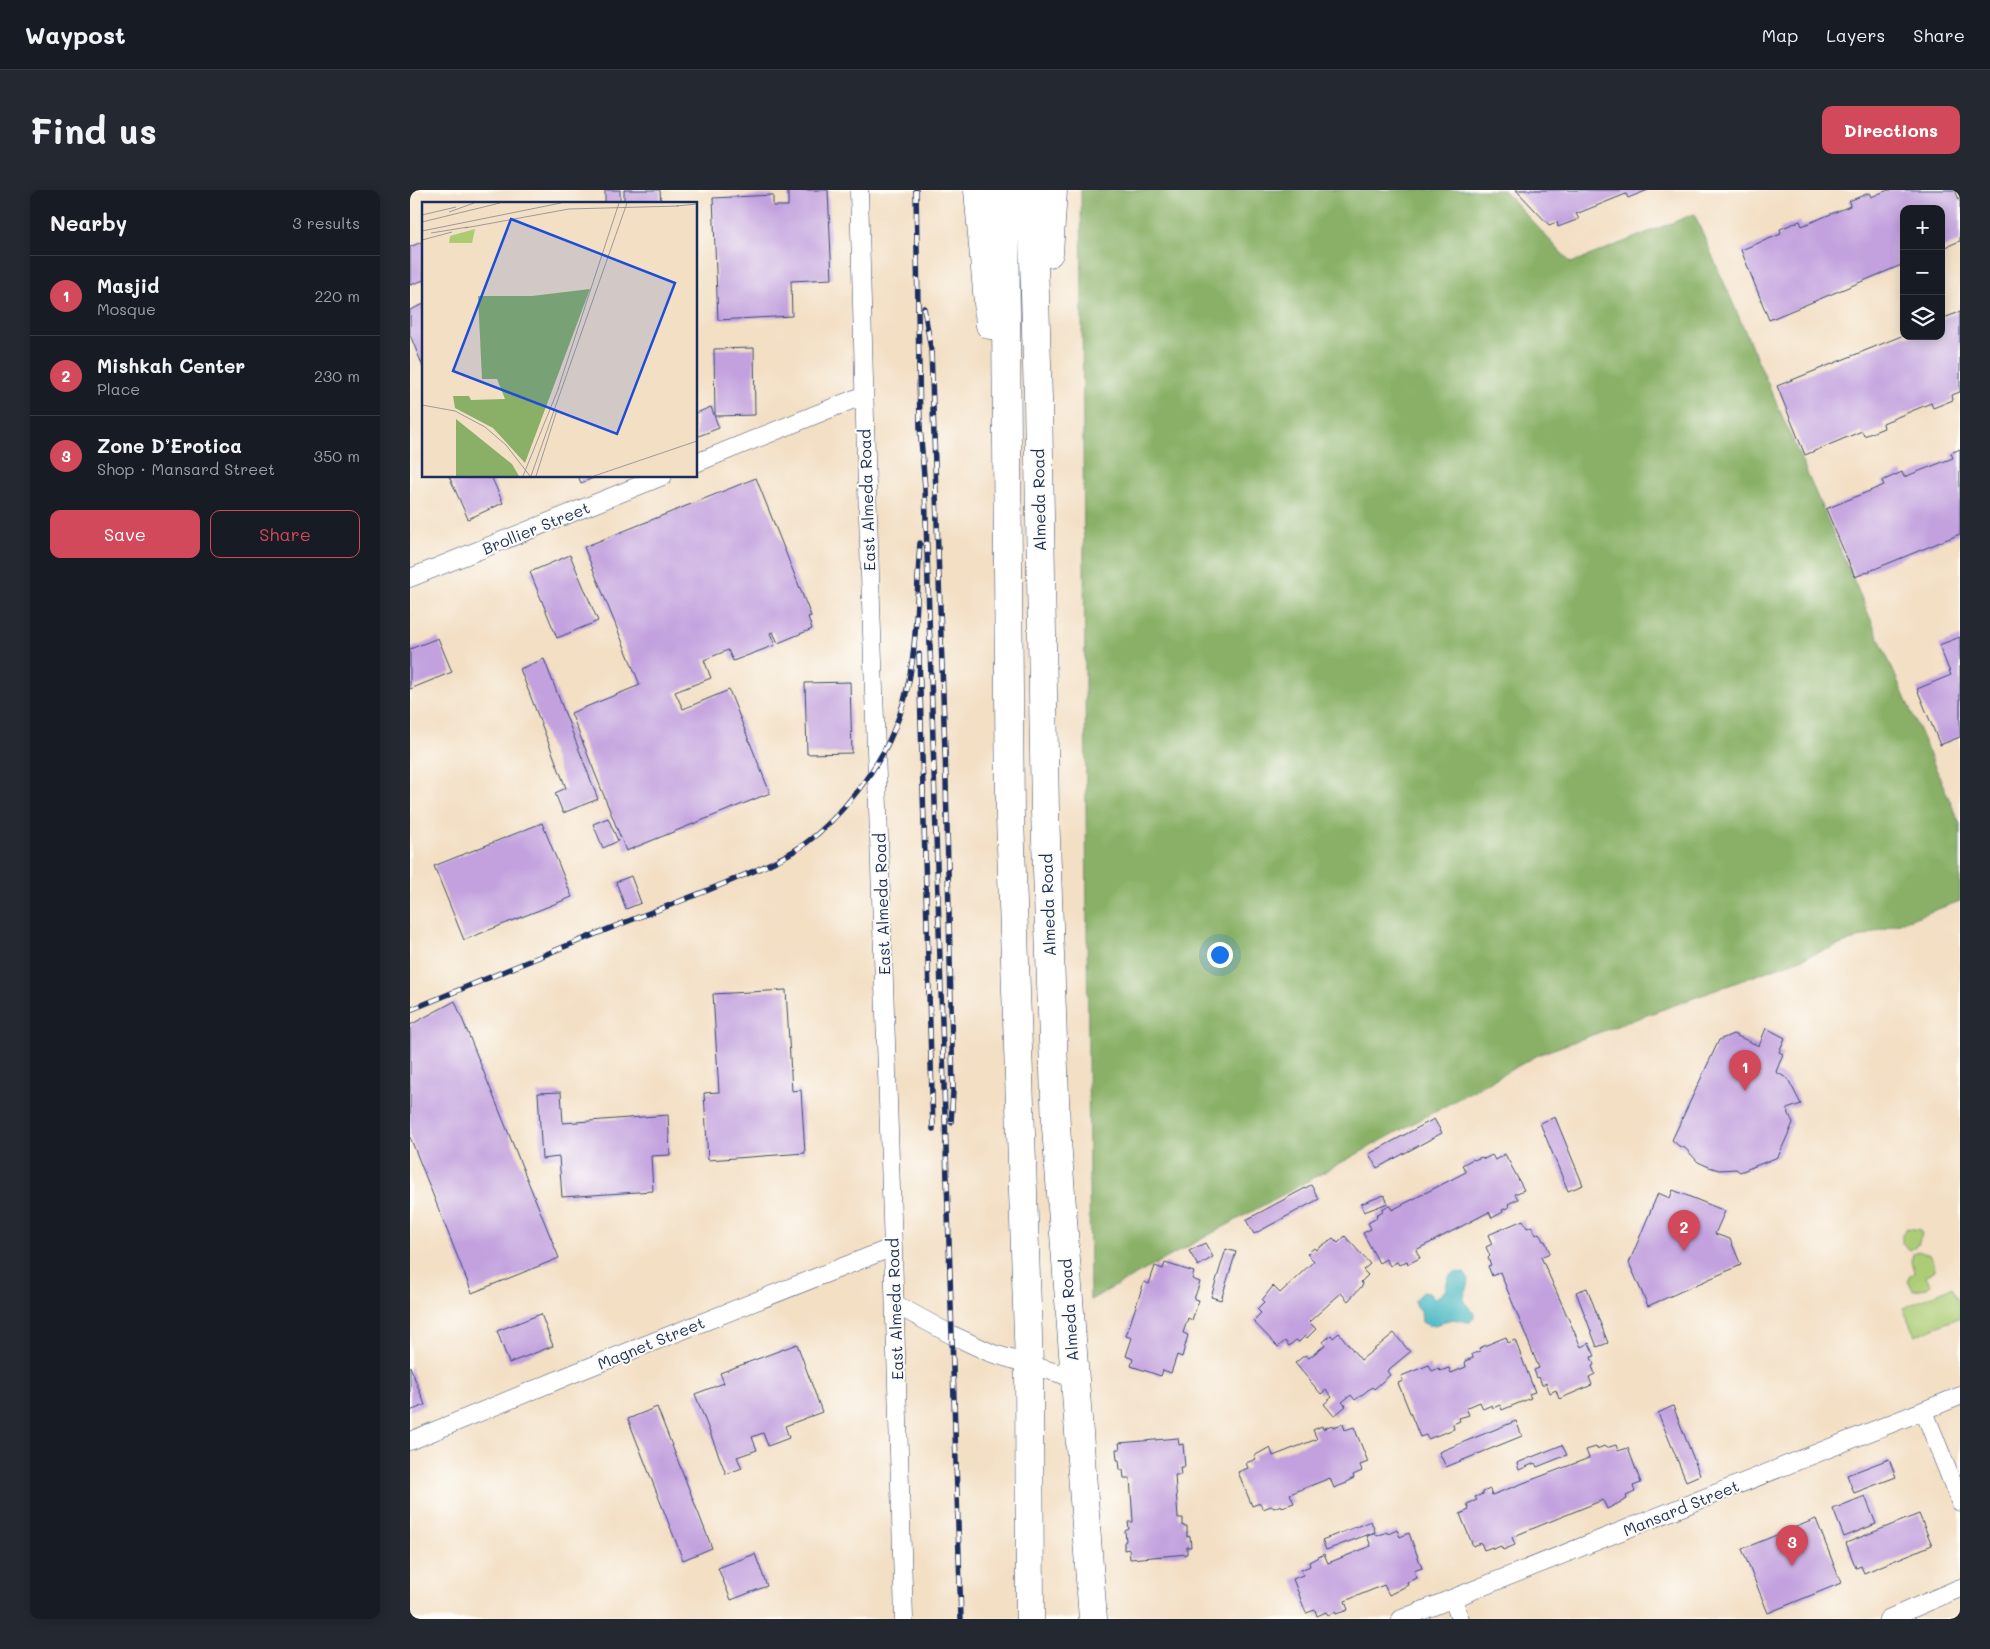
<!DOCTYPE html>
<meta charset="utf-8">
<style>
body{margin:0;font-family:Mali,sans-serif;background:#242831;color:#f1f3f6}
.controls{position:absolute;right:15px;top:15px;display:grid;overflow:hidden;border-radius:10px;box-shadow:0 2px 12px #0003}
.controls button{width:45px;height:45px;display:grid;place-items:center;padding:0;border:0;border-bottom:1px solid #363941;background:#171b24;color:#f1f3f6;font:25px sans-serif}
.you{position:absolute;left:809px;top:764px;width:18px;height:18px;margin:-12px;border:4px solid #fff;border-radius:50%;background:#1a73e8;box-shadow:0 0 0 8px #1a73e833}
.badge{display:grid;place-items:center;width:32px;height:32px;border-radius:50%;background:#d1495b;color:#fff;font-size:16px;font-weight:700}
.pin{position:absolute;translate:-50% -41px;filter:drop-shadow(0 1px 2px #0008)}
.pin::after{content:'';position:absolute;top:26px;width:18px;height:15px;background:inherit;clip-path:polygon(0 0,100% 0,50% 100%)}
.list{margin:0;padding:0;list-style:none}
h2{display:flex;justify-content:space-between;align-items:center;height:65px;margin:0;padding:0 20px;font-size:21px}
h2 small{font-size:16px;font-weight:400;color:#9ea1a6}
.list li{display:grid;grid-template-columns:32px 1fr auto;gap:15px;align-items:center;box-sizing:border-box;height:80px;padding:0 20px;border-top:1px solid #363941}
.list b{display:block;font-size:19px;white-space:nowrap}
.list p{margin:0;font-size:16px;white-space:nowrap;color:#9ea1a6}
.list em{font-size:16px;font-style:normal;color:#9ea1a6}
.actions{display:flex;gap:10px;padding:15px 20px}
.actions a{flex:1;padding:11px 0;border:1px solid #d1495b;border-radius:10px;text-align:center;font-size:18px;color:#d1495b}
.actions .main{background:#d1495b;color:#fff}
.icon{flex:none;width:28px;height:28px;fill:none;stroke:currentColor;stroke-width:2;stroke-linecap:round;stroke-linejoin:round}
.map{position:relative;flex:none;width:1550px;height:1429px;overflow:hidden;border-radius:10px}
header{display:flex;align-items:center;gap:30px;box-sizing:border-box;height:70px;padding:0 25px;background:#171b24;border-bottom:1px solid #363941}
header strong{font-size:24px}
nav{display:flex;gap:28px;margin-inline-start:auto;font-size:18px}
.intro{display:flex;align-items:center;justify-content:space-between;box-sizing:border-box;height:120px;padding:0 30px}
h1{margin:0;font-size:35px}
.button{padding:12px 22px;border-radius:10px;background:#d1495b;color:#fff;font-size:18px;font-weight:700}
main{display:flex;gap:30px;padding:0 30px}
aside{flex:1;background:#171b24;border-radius:10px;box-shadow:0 2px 12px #0003}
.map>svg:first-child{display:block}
.green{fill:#accc74;stroke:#647e69}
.forest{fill:#89b066;stroke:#527062}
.water{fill:#4ab9c3;stroke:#327490}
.building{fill:#c2a1de}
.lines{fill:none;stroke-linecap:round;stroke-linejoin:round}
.minor-casing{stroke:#3b496d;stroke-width:19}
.primary-casing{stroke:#3b496d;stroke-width:29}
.minor{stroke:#fff;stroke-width:18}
.primary{stroke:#fff;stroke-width:28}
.rail-casing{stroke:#1b2f5e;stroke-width:5.5}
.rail{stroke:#fdfcf7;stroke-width:4;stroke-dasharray:11;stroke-linecap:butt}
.labels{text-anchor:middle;stroke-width:4;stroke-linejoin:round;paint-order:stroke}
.street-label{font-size:16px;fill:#1b2f5e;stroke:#fdfcf7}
.inset-road{fill:none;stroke:#9d999b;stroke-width:1}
.view{fill:#1d4ed8;fill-opacity:0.15;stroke:#1d4ed8;stroke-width:2.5}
.inset-edge{fill:none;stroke:#1b2f5e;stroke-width:2.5}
</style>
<header>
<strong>Waypost</strong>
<nav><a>Map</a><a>Layers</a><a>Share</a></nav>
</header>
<div class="intro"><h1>Find us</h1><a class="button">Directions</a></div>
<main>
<aside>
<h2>Nearby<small>3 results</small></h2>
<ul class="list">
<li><span class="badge">1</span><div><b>Masjid</b><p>Mosque</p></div><em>220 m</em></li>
<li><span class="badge">2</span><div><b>Mishkah Center</b><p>Place</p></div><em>230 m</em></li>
<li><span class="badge">3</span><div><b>Zone D’Erotica</b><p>Shop · Mansard Street</p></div><em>350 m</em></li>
</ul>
<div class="actions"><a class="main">Save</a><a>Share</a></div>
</aside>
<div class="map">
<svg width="1550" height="1429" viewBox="0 0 1550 1429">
<rect width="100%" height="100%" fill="#fdfcf7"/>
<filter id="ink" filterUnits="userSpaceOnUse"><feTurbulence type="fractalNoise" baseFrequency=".02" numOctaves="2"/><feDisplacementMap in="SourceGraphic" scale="10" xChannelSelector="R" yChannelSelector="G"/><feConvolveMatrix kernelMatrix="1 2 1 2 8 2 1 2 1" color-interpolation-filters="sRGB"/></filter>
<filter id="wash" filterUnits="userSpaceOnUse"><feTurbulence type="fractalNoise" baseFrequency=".0096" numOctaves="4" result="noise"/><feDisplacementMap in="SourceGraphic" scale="20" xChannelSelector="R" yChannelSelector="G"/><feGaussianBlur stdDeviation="1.12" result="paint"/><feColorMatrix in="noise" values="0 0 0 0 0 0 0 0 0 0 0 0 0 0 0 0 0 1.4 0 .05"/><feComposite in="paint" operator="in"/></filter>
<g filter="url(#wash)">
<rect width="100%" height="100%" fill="#f3dfc4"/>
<path class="green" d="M1497 1038 1510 1040 1512 1044 1508 1055 1500 1060 1492 1053V1044Z
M1508 1061 1520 1065 1524 1072V1080L1516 1086 1521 1095 1517 1098 1503 1100 1498 1090 1499 1086 1504 1083 1501 1071 1503 1064Z
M1542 1097 1550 1115V1127L1505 1146 1493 1118Z"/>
<path class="forest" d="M671 0H1093L1161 73 1284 24 1550 634V711L1130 864 680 1110Z"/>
<path class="water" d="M1045 1082 1054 1083C1065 1094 1053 1099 1054 1112L1064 1122V1128L1060 1132C1053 1132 1046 1128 1040 1130 1028 1132 1024 1140 1012 1132L1011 1122 1005 1115V1110L1013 1102 1019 1103 1023 1108H1026L1035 1101C1037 1093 1037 1085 1045 1082Z"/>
<g id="blocks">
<path class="building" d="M195 0H210V14H195Z
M214 0H250L251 14H214Z
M378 0H418L422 89 381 91 382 126 308 130 303 8 363 5V16H378Z
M1106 0H1238L1218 8 1216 4 1166 24 1169 29 1148 37 1147 32 1139 35Z
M1478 0H1545L1550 12V51L1531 59V19H1494V74L1359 130 1331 60 1371 44 1370 39 1390 31 1392 36 1440 16 1439 11 1459 3 1461 7Z
M14 51V90L0 95V57Z
M14 114V179L0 145V120Z
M1550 122V202L1542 205 1543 210 1523 218 1521 213 1473 233 1474 238 1454 246 1452 241 1395 265 1367 196 1494 145V146H1531V129Z
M344 158 345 225 305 226 304 159Z
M301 217 309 238 286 247V223Z
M1550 259V344L1445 387 1416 319 1474 295 1472 291 1492 282 1494 287 1543 268 1541 263Z
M39 286H81L93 313 58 329Z
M168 286H188L171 293Z
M346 288 401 426 398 427 402 439 368 453 363 442 360 443 365 455 323 471 318 460 294 470 301 488 265 502 273 519 319 500 360 603 216 661 161 523 230 495 174 357Z
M160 365 188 431 147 448 120 382Z
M1550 447V547L1530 555 1507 499 1541 485 1529 455Z
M28 448 42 482 0 499V459Z
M134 469 188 609 153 623 145 603 156 598 110 479Z
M440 492 442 563 397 564 395 493Z
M198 628 208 651 193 658 183 634Z
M132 633 162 707 54 750 24 676Z
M221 686 231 713 216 719 206 692Z
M376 800 382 901 391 900 395 963 298 970 294 903 309 902 303 804Z
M45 811 149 1068 62 1103 0 947V835Z
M1356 838 1375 848 1369 862 1373 864 1366 882 1378 889 1391 914 1377 919 1383 933 1368 967 1330 982 1326 979 1309 980 1299 977 1288 972 1275 958 1269 956 1262 950 1309 850 1323 844 1349 856Z
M151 902 153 933 258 925 260 965 241 966 243 1001 152 1007 149 967 132 969 128 903Z
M1145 927 1173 995 1158 1001 1130 933Z
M1024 929 1032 943 967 978 959 964Z
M1095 964 1114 1000 1105 1004 1108 1009 1098 1014 1099 1017 1092 1020 1093 1022 1082 1028 1079 1022 1006 1060 1010 1068 998 1074 997 1071 989 1075 987 1072 980 1076 976 1069 969 1073 953 1043 961 1039 958 1033 967 1028 966 1025 973 1021 972 1019 979 1015 982 1020 1056 982 1052 975 1063 969 1064 970 1072 967 1074 969 1082 965 1085 970Z
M901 995 909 1009 844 1044 836 1030Z
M1263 1000 1315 1021 1305 1044 1320 1049 1331 1075 1238 1116 1219 1073 1248 1003 1260 1008Z
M974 1005 978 1013 954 1022 951 1014Z
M1113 1030 1117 1038 1122 1036 1126 1045 1129 1043 1133 1051H1135L1140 1063 1131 1067 1171 1157 1179 1153 1185 1166 1181 1167 1184 1175 1182 1176 1185 1184 1179 1187 1182 1195 1149 1209 1146 1200 1140 1203 1136 1193 1132 1195 1129 1187 1127 1188 1124 1180 1129 1178 1090 1082 1082 1086 1078 1076 1081 1075 1078 1068 1080 1066 1076 1057 1082 1054 1078 1045Z
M935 1046 960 1074 953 1080 958 1085 951 1092 953 1095 938 1111 931 1103 899 1132 906 1139 897 1148 895 1146 889 1152 886 1150 879 1156 875 1151 868 1157 843 1131 851 1123 847 1119 854 1112 852 1110 863 1096 870 1103 904 1071 897 1064 904 1058 906 1060 923 1048 928 1053Z
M795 1053 803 1067 788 1076 779 1061Z
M816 1059 826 1062 811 1110 801 1107Z
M755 1073 784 1082 782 1089 790 1092 784 1109 789 1110 782 1130 778 1128 773 1143 778 1145 772 1167 767 1165 761 1183 753 1180 751 1186 721 1176 723 1169 716 1166 722 1148 716 1146 734 1092 739 1094 745 1076 753 1079Z
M1177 1098 1198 1153 1187 1157 1166 1102Z
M131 1124 143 1156 99 1173 87 1141Z
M929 1143 951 1170 984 1143 1000 1162 977 1181 980 1185 964 1199 962 1197 945 1210 941 1205 932 1212 936 1216 924 1226 914 1214 922 1207 916 1200 911 1204 885 1173 895 1165 899 1168 915 1155 913 1152 921 1145 923 1148Z
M1096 1147 1098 1153 1105 1150 1125 1202 1119 1204 1121 1208 1092 1220 1090 1215 1083 1218 1082 1215 1073 1219 1070 1212 1056 1218 1059 1225 1049 1228 1050 1231 1043 1234 1044 1239 1018 1249 1016 1245 1010 1247 988 1193 993 1191 991 1186 1019 1175 1022 1181 1029 1178 1030 1181 1039 1178 1041 1183 1056 1177 1055 1171 1063 1168 1062 1164 1071 1161 1069 1158Z
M387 1154 412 1222 375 1236 379 1248 358 1256 353 1243 342 1247 347 1260 327 1267 332 1278 316 1284 285 1204 314 1193 310 1183Z
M0 1176 15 1215 0 1221Z
M1263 1216 1290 1285 1276 1291 1248 1223Z
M247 1217 302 1358 273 1370 218 1229Z
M1106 1231 1112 1246 1036 1277 1029 1262Z
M933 1234 935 1240 944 1237 958 1272 950 1275 952 1281 943 1285 944 1288 936 1292 937 1293 924 1298 920 1288 880 1304 884 1313 872 1317 871 1315 864 1318 861 1316 853 1319 850 1313 842 1316 828 1282 838 1278 836 1273 846 1269 844 1266 860 1257 863 1266 907 1249 903 1240 912 1236 913 1239 922 1235 923 1237Z
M768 1248 769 1255 773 1254 775 1277H770L771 1285H765L768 1328H773V1336H777V1347L780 1346 781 1357H777V1364L720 1369 719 1359 714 1360V1352L716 1351 715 1341 719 1339 718 1332H723L720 1288H714L713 1280H710L709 1270H707L706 1259H710L709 1253Z
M1152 1255 1157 1265 1127 1277 1125 1273 1109 1280 1107 1273Z
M1206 1255 1208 1261 1218 1258 1231 1293 1223 1296 1225 1302 1216 1306 1217 1309 1197 1319 1193 1310 1102 1347 1105 1355 1093 1360 1091 1356 1083 1359 1082 1357 1074 1360 1071 1353 1063 1356 1050 1324 1059 1320 1057 1314 1067 1310 1065 1307 1073 1304V1302L1080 1299 1082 1305 1179 1268 1176 1260 1186 1257 1187 1259 1194 1256 1196 1258Z
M1479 1269 1486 1287 1444 1303 1437 1285Z
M1455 1306 1466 1334 1434 1347 1423 1319Z
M1509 1324 1522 1355 1454 1383 1451 1376 1446 1378 1436 1353Z
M1406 1329 1431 1393 1358 1423 1332 1359Z
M961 1331 965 1342 916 1360 912 1350Z
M987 1340 990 1347 999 1343 1012 1378 1004 1381 1007 1388 997 1392 998 1395 979 1405 974 1395 935 1411 938 1420 926 1424 925 1422 918 1425 916 1422 907 1426 905 1420 896 1423 883 1389 893 1385 891 1380 900 1376 899 1372 914 1364 918 1373 961 1356 957 1346 966 1343 967 1346 977 1342 978 1344Z
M345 1364 357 1396 321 1410 308 1378Z"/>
</g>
</g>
<g filter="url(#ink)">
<use href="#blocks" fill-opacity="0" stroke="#3b496d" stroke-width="1"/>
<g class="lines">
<defs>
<path id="minor" d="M449 0 456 267 482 1028 494 1429
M286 273 454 205
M0 388 253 286
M485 1114 542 1145 581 1163 664 1188
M1514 1221 1550 1312
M0 1251 167 1182 483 1057
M1043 1409 1050 1429
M991 1429 1550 1206
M1478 1429 1550 1398"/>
<path id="primary" d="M568 0 580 135
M595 0 600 627 619 1174 620 1429
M622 0 628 209 635 621 646 937 683 1429
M639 63 643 0"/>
</defs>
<use href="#minor" class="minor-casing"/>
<use href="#primary" class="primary-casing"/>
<use href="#minor" class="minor"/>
<use href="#primary" class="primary"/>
<defs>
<path id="rail" d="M506 0 510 237 515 298 551 1429
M514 118 521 159 536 590 543 902 541 932
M509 464 523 939
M0 820C74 790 147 759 221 730 258 716 295 702 332 686 354 677 377 667 396 653 429 629 468 579 483 542 510 481 505 417 510 353"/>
</defs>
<use href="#rail" class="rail-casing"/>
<use href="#rail" class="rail"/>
</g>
</g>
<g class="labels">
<g class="street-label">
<text transform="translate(457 310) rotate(-92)" y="6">East Almeda Road</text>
<text transform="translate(629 310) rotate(-91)" y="6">Almeda Road</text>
<text transform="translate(126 338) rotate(-22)" y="6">Brollier Street</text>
<text transform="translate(472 714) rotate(-92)" y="6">East Almeda Road</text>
<text transform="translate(638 715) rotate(-92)" y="6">Almeda Road</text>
<text transform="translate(485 1119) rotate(-92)" y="6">East Almeda Road</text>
<text transform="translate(659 1120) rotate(-94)" y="6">Almeda Road</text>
<text transform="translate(241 1153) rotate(-22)" y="6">Magnet Street</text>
<text transform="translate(1271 1318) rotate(-22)" y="6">Mansard Street</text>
</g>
</g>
<g transform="translate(12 12)">
<rect width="275" height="275" fill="#f3dfc4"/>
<path d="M53 27 50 41H27L28 34Z" fill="#accc74"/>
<path d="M168 87 103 261 71 226 33 206 31 194H47L49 198 83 197 75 177H60L56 94H110ZM34 217 90 262 97 274H34Z" fill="#89b066"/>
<path class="inset-road" d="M254 4 275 2M27 10 52 1M0 13 34 5M0 20 78 1M43 26 147 7 257 4M0 29 139 1M9 31 46 25M0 38 30 30M136 187 197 1M0 203 33 209 63 225 84 243 108 274M101 274 137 185M109 274 205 1M114 274 135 208M172 274 275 239"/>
<path class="view" d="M89 17 253 81 195 232 31 169Z"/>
<rect width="275" height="275" class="inset-edge"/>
</g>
</svg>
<div class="controls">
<button>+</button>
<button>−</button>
<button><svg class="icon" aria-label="layers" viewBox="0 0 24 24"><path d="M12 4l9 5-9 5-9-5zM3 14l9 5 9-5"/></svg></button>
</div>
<div class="you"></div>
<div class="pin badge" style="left:1335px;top:901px">1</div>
<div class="pin badge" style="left:1274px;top:1061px">2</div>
<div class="pin badge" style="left:1382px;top:1376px">3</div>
</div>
</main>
